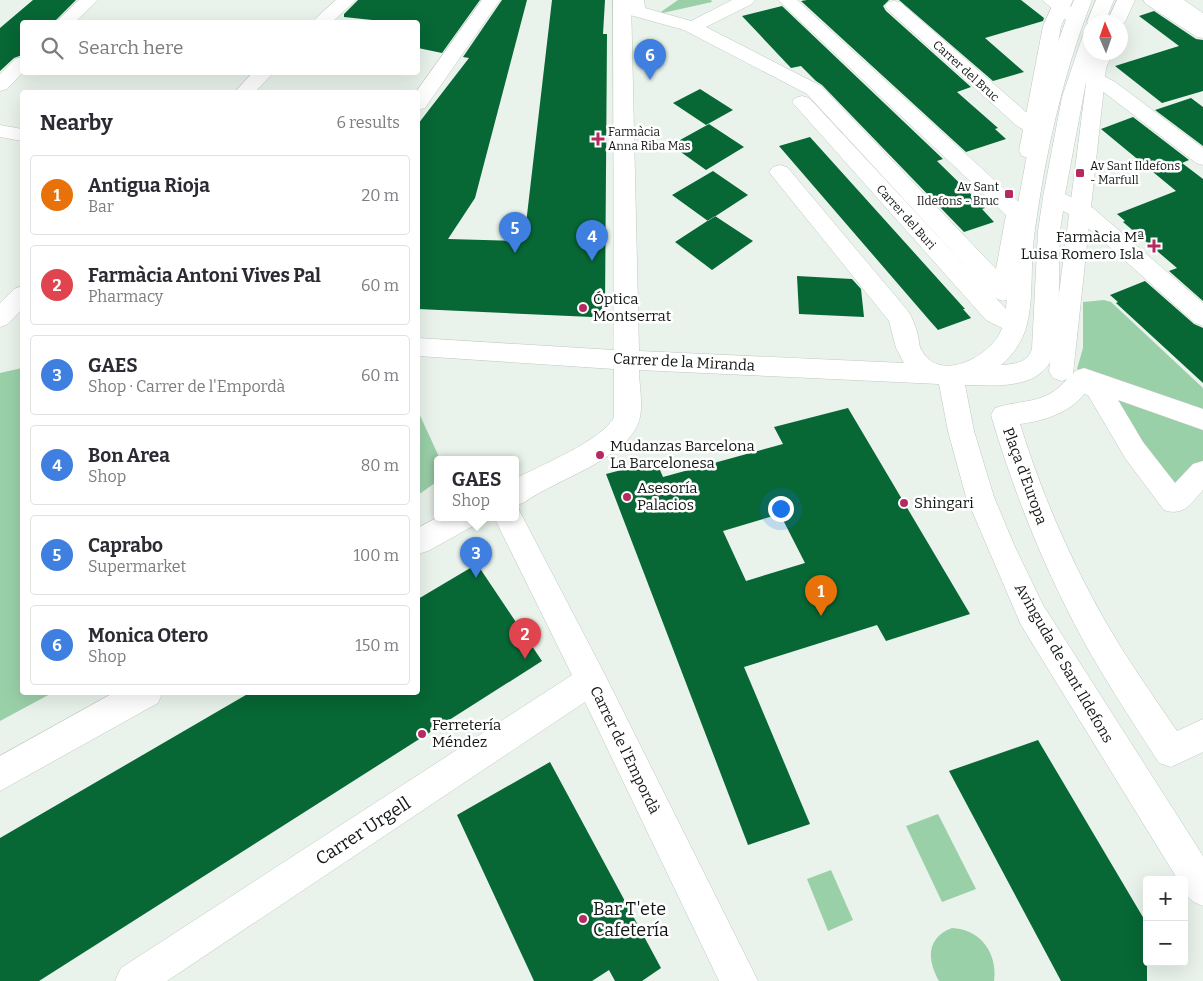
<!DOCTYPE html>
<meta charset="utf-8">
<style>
body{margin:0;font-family:Bitter,serif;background:#f7f7f7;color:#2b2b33}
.controls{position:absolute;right:15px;bottom:15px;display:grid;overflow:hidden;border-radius:5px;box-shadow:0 5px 20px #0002}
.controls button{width:45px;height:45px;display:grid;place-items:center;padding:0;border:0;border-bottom:1px solid #e1e1e2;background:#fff;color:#2b2b33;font:25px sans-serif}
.compass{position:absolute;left:1083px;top:15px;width:45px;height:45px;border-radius:50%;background:#fff;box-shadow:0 5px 20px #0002;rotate:358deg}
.you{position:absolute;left:780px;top:508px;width:18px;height:18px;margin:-12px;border:4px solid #fff;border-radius:50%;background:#1a73e8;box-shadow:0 0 0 8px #1a73e833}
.badge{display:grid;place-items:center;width:32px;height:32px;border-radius:50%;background:#1a73e8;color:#fff;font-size:16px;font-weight:700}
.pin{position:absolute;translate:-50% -41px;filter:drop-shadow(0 1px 2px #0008)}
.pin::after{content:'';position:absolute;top:26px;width:18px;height:15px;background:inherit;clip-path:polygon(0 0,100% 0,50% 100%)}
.popup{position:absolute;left:434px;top:456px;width:85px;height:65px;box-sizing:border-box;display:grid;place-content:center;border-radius:5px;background:#fff;filter:drop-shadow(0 1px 4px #0005);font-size:16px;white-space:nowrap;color:#7c7c81}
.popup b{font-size:19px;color:#2b2b33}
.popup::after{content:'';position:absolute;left:50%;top:100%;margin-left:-10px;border:10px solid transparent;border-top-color:#fff}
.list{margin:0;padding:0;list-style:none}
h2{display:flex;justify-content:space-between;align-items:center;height:65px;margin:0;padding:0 20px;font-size:21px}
h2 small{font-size:16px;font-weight:400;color:#7c7c81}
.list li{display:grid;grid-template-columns:32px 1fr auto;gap:15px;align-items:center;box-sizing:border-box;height:80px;margin:0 10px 10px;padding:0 10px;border:1px solid #e1e1e2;border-radius:5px}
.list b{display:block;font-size:19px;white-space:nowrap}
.list p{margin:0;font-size:16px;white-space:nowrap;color:#7c7c81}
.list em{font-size:16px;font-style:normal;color:#7c7c81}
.icon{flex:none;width:28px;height:28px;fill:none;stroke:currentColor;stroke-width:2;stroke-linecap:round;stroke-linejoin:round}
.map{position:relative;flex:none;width:1203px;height:981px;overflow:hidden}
.search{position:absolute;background:#fff;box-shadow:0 5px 20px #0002;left:20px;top:20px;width:400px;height:55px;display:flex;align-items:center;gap:12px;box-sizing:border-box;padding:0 18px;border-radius:5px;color:#7c7c81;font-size:19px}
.panel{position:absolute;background:#fff;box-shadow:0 5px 20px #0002;left:20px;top:90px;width:400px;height:605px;border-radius:5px}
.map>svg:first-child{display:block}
.green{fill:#9ad0a8}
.building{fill:#076735;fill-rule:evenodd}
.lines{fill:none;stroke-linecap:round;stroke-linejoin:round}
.pedestrian-casing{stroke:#bfc8c1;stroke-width:1}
.minor-casing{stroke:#bfc8c1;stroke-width:1}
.pedestrian{fill:#fff;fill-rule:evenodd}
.minor{fill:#fff;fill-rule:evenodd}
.poi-dot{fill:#b72a60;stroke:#fff;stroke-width:2}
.labels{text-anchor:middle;stroke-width:5;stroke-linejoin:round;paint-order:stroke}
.far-street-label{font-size:12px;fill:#131714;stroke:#fff}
.far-poi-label{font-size:12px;fill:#131714;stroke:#fff;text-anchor:start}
.poi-label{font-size:15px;fill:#131714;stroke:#fff;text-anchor:start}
.street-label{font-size:15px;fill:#131714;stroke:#fff}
.near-street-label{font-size:18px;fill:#131714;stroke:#fff}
.near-poi-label{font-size:18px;fill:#131714;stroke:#fff;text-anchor:start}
</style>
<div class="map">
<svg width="1203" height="981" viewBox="0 0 1203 981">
<rect width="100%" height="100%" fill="#e9f2eb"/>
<path class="green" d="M678 0H711L712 2 658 14Z
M1104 300 1111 302 1203 388V415L1077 369 1083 348V302Z
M22 368V692L52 693 0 721V373Z
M1097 388 1203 426V472L1174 502Z
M418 411 439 457 437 476 435 483 418 495Z
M938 814 976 889 942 902 906 826Z
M831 870 853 920 828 931 807 879Z
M952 928C980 929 998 953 994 981H939C927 960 926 938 952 928Z"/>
<path class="building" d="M33 0H76L54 22H22V55L14 58 0 71V28Z
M358 0H480L442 53 418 48V22H391L344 17V14Z
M502 0H527L475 198 448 239 524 241 552 0H605L603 34H607L605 307 592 317 418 309V124L469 58 463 57Z
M807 0H889L883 6 886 11 971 87 957 92 998 128 995 129 1006 139 966 152 801 1Z
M899 0H1021L1044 18 1043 21 985 38 1024 72 993 81Z
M782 6 943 159 937 161 985 208 982 209 994 222 964 232 822 85 816 81 801 66 791 68 742 16Z
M1154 11 1196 39 1203 40V91L1162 103 1115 66 1179 46 1139 16Z
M700 89 733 110 706 125 673 103Z
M1191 98 1203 107V146L1155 110Z
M1133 117 1189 160 1182 163 1203 179V301L1169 271 1177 268 1123 222 1125 221 1117 214 1176 191 1101 129Z
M709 124 744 147 706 170 671 145Z
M810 137 965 309H963L971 318 938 330 930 321 779 146Z
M713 171 748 195 708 221 672 195Z
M715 216 753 241 712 270 675 242Z
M797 276 852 279 861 289 864 317 799 314Z
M1145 281 1194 324 1203 328V383L1116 303 1118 302 1110 295Z
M848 408 970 614 886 641 877 625 744 667 810 824 748 845 606 474 656 461 663 477 783 444 774 427ZM780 514 805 563 746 581 723 531Z
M477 564 542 661 39 981H0V838L251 692H418V599Z
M1038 740 1147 924V981H1061L949 771Z
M550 762 661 968 642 981H615L609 970 592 981H534L457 815Z"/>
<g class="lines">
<defs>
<path id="pedestrian" d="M626 0H644L645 8 691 21 732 0H755L752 4 706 27 821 86 996 269 1006 215 778 0H797L1025 208 1028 215 1015 292 1011 298 1003 301 995 298 807 94 684 30 630 15 627 11Z
M1055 0H1073L1061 26 1039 151 1036 156 1029 158 1022 156 1019 151 1043 26Z
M1117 0H1135L1125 22 1120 26V22H1107Z
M1143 0H1164L1203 25V38L1197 37 1146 4Z
M1094 52H1113L1106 68 1073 374 1075 371 1084 368 1203 409V430L1118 400 1143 442 1175 483 1193 464 1203 461V490C1191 503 1184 517 1164 510L1125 458 1088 395 1084 394C1070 413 1043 421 1020 424 1041 492 1069 557 1104 619 1126 658 1152 694 1177 731L1203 719V752L1171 767 1159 763C1133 722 1106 682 1083 640 1044 568 1014 493 991 415L995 408C1022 399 1046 405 1067 379L1062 381 1053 378 1049 371 1088 68Z"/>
<path id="minor" d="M79 0H98L75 22H56Z
M336 0H356L332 22H313L316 18Z
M482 0H500L425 108 418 110 416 92Z
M613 0H631L639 351 904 363 896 348 889 321 769 172 773 167 780 165 787 167 908 311C913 319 916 327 918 336 919 341 919 347 922 351 941 384 993 355 1002 328L986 320 792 102 795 98 802 96 809 98 1006 309 1011 240 1031 134 1017 126 888 10 885 6 888 2 894 1 900 2 1034 119 1052 58 1066 20 1042 0H1062L1071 7 1074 0H1092C1062 77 1045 155 1034 237 1030 266 1034 296 1027 324 1023 341 1013 355 1001 365 1014 364 1028 363 1032 349L1038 231 1043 197 1062 97 1084 32 1090 31V52H1094L1090 69 1115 82 1203 148V165L1196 163 1101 90 1086 82 1065 194 1093 208 1203 303V326L1195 323 1077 218 1063 211 1060 231 1058 339C1051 390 1005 386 965 385L974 431 994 497 1015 547 1043 605 1203 856V906C1188 900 1184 896 1184 880H1178L1021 625 966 497 948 431 939 384 639 370C639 385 643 402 640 417 632 458 556 479 525 502L515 506V479C539 466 603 440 614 417V369L418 356V338L614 350Z
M1096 0H1114L1105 22H1090V26L1087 22Z
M1163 0H1184L1203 13V26L1197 25Z
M22 57 23 72 7 89 0 91V74L15 59Z
M253 72H274L255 92H235Z
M0 125 22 129V141L0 137Z
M22 286V309L8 324 0 327V303L14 289Z
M515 507 518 508 602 669 758 981H719L585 702 167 981H115L121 968 572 675 494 517H515Z
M438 517H477L473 526 428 551 418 554V528Z
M115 692H163L158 703 0 791V756Z"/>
</defs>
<use href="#pedestrian" class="pedestrian-casing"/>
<use href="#minor" class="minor-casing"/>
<use href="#pedestrian" class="pedestrian"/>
<use href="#minor" class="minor"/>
</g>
<g class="poi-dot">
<path d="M595.5 131.5h5v5h5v5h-5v5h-5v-5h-5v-5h5z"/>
<rect x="1075" y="168" width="10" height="10" rx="2.5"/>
<rect x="1004" y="189" width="10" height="10" rx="2.5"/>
<path d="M1151.5 238.5h5v5h5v5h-5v5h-5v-5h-5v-5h5z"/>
<circle cx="583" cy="308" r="5"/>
<circle cx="600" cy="455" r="5"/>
<circle cx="627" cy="497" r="5"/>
<circle cx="904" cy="503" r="5"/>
<circle cx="422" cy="734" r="5"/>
<circle cx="583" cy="919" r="5"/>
</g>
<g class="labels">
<g class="far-street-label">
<text transform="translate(966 71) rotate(42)" y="4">Carrer del Bruc</text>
<text transform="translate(906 217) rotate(48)" y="4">Carrer del Buri</text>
</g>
<g class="far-poi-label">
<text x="608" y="136">Farmàcia<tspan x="608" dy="14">Anna Riba Mas</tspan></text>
<text x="1090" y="170">Av Sant Ildefons<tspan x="1090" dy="14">- Marfull</tspan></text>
<text x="999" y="191" text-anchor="end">Av Sant<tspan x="999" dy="14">Ildefons - Bruc</tspan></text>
</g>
<g class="poi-label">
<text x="1144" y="242" text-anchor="end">Farmàcia Mª<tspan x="1144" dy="17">Luisa Romero Isla</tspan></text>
<text x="593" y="304">Óptica<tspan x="593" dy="17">Montserrat</tspan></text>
<text x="610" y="451">Mudanzas Barcelona<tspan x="610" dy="17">La Barcelonesa</tspan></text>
<text x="637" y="493">Asesoría<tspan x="637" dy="17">Palacios</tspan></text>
<text x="914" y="508">Shingari</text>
<text x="432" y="730">Ferretería<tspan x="432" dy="17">Méndez</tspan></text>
</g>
<g class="street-label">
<text transform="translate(684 362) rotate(3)" y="5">Carrer de la Miranda</text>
<text transform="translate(1025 476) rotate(70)" y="5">Plaça d'Europa</text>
<text transform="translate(1064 663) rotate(60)" y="5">Avinguda de Sant Ildefons</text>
<text transform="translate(625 750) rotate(64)" y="5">Carrer de l'Empordà</text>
</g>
<g class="near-street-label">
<text transform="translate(363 831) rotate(-33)" y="6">Carrer Urgell</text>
</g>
<g class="near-poi-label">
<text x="593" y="915">Bar T'ete<tspan x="593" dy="21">Cafetería</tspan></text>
</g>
</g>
</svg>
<div class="controls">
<button>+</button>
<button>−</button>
</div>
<svg class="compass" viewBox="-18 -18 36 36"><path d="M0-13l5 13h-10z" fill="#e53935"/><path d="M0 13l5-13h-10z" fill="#7c7c81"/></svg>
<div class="you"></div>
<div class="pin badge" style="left:821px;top:616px;background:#e8710a">1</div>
<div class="pin badge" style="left:525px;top:659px;background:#e0444e">2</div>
<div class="pin badge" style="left:476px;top:578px;background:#3f7fe0">3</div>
<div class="popup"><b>GAES</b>Shop</div>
<div class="pin badge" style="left:592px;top:261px;background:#3f7fe0">4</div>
<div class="pin badge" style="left:515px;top:253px;background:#3f7fe0">5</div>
<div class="pin badge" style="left:650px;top:80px;background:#3f7fe0">6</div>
<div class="search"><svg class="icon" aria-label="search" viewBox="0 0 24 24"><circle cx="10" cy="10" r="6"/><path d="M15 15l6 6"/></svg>Search here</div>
<section class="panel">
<h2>Nearby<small>6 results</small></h2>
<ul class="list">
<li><span class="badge" style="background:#e8710a">1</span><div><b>Antigua Rioja</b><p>Bar</p></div><em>20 m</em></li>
<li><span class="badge" style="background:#e0444e">2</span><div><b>Farmàcia Antoni Vives Pal</b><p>Pharmacy</p></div><em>60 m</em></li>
<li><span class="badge" style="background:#3f7fe0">3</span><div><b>GAES</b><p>Shop · Carrer de l'Empordà</p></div><em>60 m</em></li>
<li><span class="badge" style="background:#3f7fe0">4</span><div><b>Bon Area</b><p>Shop</p></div><em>80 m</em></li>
<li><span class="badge" style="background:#3f7fe0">5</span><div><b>Caprabo</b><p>Supermarket</p></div><em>100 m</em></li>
<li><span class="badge" style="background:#3f7fe0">6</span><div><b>Monica Otero</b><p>Shop</p></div><em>150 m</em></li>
</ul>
</section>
</div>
